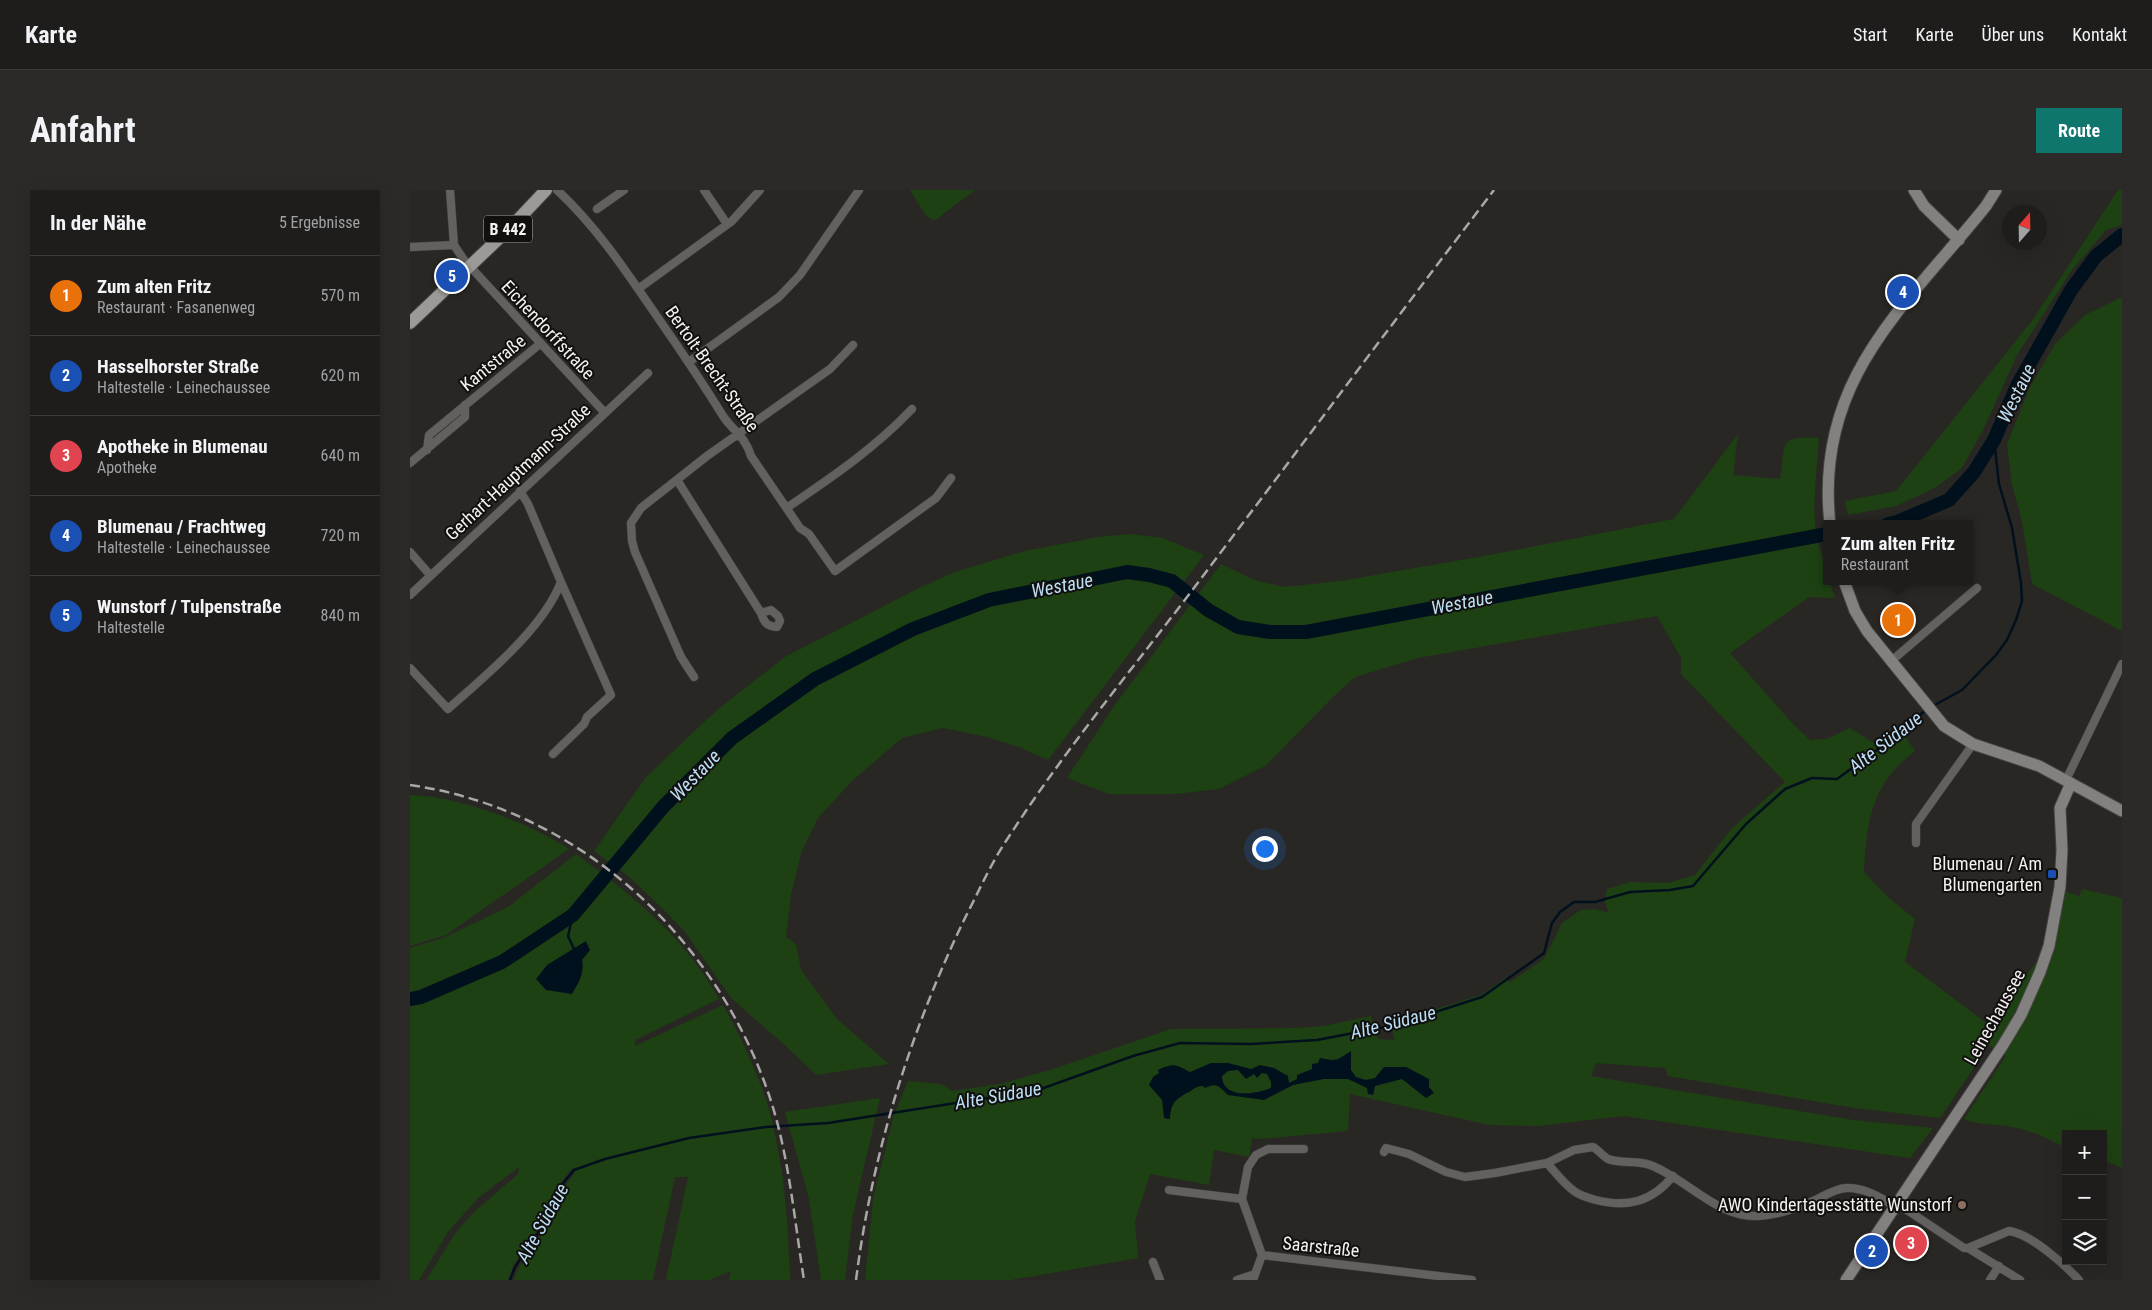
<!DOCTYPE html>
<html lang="de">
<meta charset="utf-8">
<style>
body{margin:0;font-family:"Roboto Condensed",sans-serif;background:#2c2a28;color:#f1f3f6}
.controls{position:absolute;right:15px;bottom:15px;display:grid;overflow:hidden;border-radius:0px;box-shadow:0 5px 20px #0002}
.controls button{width:45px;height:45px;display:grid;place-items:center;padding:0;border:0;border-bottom:1px solid #3c3b3a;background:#1f1d1b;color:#f1f3f6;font:25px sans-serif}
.compass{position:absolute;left:1592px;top:15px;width:45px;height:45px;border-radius:50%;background:#1f1d1b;box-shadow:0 5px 20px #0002;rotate:20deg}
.you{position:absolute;left:854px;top:658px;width:18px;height:18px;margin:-12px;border:4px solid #fff;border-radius:50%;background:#1a73e8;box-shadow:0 0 0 8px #1a73e833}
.badge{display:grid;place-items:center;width:32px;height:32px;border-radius:50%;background:#0f766e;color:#fff;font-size:16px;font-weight:700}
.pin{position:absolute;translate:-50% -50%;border:2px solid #fff;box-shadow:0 1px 5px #0006}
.popup{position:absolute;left:1413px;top:330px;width:150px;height:65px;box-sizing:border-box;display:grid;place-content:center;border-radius:0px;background:#1f1d1b;filter:drop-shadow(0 1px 4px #0005);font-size:16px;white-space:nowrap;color:#a1a2a3}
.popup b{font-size:19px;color:#f1f3f6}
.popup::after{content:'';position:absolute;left:50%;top:100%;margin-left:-10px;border:10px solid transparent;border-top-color:#1f1d1b}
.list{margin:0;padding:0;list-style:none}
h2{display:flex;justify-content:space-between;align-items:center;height:65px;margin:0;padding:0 20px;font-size:21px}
h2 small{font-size:16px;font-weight:400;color:#a1a2a3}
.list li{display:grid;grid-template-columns:32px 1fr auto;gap:15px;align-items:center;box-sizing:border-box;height:80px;padding:0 20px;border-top:1px solid #3c3b3a}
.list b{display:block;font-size:19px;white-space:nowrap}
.list p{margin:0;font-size:16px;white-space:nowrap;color:#a1a2a3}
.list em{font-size:16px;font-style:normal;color:#a1a2a3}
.icon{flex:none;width:28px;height:28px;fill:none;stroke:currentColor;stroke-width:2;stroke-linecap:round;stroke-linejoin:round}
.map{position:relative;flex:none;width:1712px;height:1090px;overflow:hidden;border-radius:0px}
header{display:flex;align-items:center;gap:30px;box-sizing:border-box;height:70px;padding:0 25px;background:#1f1d1b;border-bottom:1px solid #3c3b3a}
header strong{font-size:24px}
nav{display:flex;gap:28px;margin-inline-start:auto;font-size:18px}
.intro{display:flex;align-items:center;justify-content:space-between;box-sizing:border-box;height:120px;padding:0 30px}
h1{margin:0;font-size:35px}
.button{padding:12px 22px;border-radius:0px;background:#0f766e;color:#fff;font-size:18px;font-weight:700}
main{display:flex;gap:30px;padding:0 30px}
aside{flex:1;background:#1f1d1b;border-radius:0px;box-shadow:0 5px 20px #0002}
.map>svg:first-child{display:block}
.green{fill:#1e4113}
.water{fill:#00111d;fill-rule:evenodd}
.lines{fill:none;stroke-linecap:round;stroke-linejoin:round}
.stream{stroke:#00111d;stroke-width:2.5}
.river{stroke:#00111d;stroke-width:14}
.street-casing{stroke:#454341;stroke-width:9}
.secondary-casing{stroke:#454341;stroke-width:13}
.primary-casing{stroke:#454341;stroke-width:14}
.street{stroke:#626160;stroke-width:8}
.secondary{stroke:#83817f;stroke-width:11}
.primary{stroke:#9c9a98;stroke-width:12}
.rail{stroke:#aaa8a7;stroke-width:2.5;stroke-dasharray:10 5;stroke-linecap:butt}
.transit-dot{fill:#1a4fb4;stroke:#11100f;stroke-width:2}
.education-dot{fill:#8d6e63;stroke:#11100f;stroke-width:2}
.labels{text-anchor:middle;stroke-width:4;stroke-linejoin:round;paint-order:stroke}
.shield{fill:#11100f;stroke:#b0aead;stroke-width:1}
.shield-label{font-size:16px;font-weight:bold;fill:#f4f2f1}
.street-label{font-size:18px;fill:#f4f2f1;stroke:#11100f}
.poi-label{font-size:18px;fill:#f4f2f1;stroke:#11100f;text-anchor:end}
.water-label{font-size:19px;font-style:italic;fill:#bcdff6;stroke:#11100f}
</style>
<header>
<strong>Karte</strong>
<nav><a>Start</a><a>Karte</a><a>Über uns</a><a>Kontakt</a></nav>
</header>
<div class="intro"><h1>Anfahrt</h1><a class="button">Route</a></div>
<main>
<aside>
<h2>In der Nähe<small>5 Ergebnisse</small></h2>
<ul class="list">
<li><span class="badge" style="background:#e8710a">1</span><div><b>Zum alten Fritz</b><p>Restaurant · Fasanenweg</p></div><em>570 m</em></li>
<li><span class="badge" style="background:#1a4fb4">2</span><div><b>Hasselhorster Straße</b><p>Haltestelle · Leinechaussee</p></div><em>620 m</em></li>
<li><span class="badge" style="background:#e0444e">3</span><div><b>Apotheke in Blumenau</b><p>Apotheke</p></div><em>640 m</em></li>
<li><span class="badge" style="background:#1a4fb4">4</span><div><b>Blumenau / Frachtweg</b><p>Haltestelle · Leinechaussee</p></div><em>720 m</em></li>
<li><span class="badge" style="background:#1a4fb4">5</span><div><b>Wunstorf / Tulpenstraße</b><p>Haltestelle</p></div><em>840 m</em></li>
</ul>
</aside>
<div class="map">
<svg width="1712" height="1090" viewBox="0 0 1712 1090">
<rect width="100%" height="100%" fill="#292724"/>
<path class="green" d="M500 0H565L524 31 516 26Z
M1708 0H1712V35L1696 40 1662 80 1607 165 1575 236 1552 278 1525 298 1486 316 1438 325 1435 311 1486 301 1624 128Z
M1712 107V441L1622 394 1612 331 1602 295 1597 254 1619 199 1645 154 1675 125Z
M1328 244 1323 285 1370 289C1377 255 1365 245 1409 248 1407 279 1402 311 1406 342 1408 359 1417 374 1417 391H1419L1425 408 1399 407 1320 463 1381 532 1400 550 1416 549 1440 538 1467 555 1489 537 1505 561C1461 595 1457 629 1454 682L1479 708 1505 729 1495 772 1579 835 1647 744 1656 702 1669 706 1672 699 1712 708V978L1693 970V944H1656V958C1636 947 1618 939 1596 936 1582 934 1568 935 1554 929L1596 866 1579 855 1530 928 1444 918 1258 886 1255 878 1186 873 1181 886 1443 930 1523 938 1500 968 1214 926 1128 936 1079 935 940 904 938 941 851 949 842 948 839 967 804 960 799 995 740 984 725 1031 728 1068 601 1090H455L463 1009 484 925 498 891 531 894 542 901 590 894 640 880 761 839 885 838 914 836 961 826 968 849 984 850 981 833 1071 805 1095 788 1100 792 1134 769 1152 733 1171 720 1185 719 1199 723 1195 712 1197 699 1220 692 1258 693 1285 685 1322 638 1375 592 1271 484V468L1247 426 1008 468 945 487 924 506 855 576 809 599 765 604H699L657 588 704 516 811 374 844 390 874 397 930 391 1080 365 1264 329Z
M721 344 752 348 794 365 638 570 609 557 577 547 533 538 492 548 443 590 408 628 391 663 381 705 376 747 386 754 391 780 427 829 479 874 406 885 378 858 321 808 275 742 250 716 217 685 184 661 236 587 307 520 375 467 509 398 545 382 615 361 688 347Z
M0 605C49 606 119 633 159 659L36 745 0 756Z
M166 664C223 706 274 746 309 809L225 850V856L313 815C332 850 351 888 361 927 375 980 378 1035 380 1090H319L321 1081 300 1090H256L278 987H265L243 1090H104L108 1079 144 1025 153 998 165 983 163 977 148 996 139 1023 104 1074 98 1090H16L46 1042 63 1023 108 984 109 977 68 1008 38 1042 9 1090H0V758L33 748 98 717Z
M470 908 443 1024 435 1090H411L399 1009 375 922Z"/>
<path class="water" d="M176 751 180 760 172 770C175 783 168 794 162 804L136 800 126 789 137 775Z
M941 861V880L946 887 956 890 965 888 974 877H996L1019 889V897L1024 903 1016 908 992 889 965 896 963 905 958 904 957 898 938 889H914L883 895 854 910 818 905C809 897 807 892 795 898L793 896C786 896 784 899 779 902 765 909 761 913 760 929L754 928 752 910 739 895 743 887 749 883 748 880C764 873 765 874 780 882L801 873H818L841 879 850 875 864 878 878 886 879 893 887 889V885L902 879V874L908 873 910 868C929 872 926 870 941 861ZM828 880 836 889 844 884 847 888 852 883 857 884 861 892V898C846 904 813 910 812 886L818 881Z"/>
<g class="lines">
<path class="stream" d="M1523 516 1552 500 1586 465 1597 450 1606 430 1612 411 1611 393 1602 338 1589 294 1584 250
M163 725 158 746 164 759
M100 1090 105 1077 141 1024 150 997 164 980 195 969 279 948 356 937 418 933 628 900 723 866 770 853 841 854 907 850 985 835 1072 807 1134 763 1142 733 1150 722 1164 712H1185L1220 702 1260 700 1283 696 1336 634 1375 599 1402 588 1427 589 1463 563 1516 520"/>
<path class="river" d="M1478 334 1487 332 1539 310 1564 282 1584 250 1607 196 1661 100 1686 66 1712 45
M0 809 11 807 92 772 163 725 253 617 322 548 405 489 503 439 579 410 717 382 739 385 762 391 798 420 828 437 860 442H896L1417 344"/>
<defs>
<path id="street" d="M40 0 44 55 54 70 195 223
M147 0C186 36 216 81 246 125 269 158 292 192 313 226 323 241 335 246 341 266L390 338 399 344 425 381 526 308 541 288
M294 0 317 34
M187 19 214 0
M0 57 44 55
M228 99 322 31 350 0
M279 172 369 107 390 85 449 0
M17 260 19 245 131 153
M0 273 55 227V215
M267 290 351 423C354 432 356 436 367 437L370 431 368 426 361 420 351 423
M378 317C422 287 465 258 502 219
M0 362 20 385
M0 405 238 183
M1480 472 1567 398
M0 478 38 519C75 486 133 439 151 392L118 314 110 301
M284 487 271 467 225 362 222 351 221 333 231 318 297 266 420 179 443 155
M143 564 174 534 177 527 201 505 151 392
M1656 590 1712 474
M1506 653V634L1563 554
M974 962 976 958 999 964 1036 982 1055 987 1085 983 1137 973 1164 960 1183 957C1188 960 1193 966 1198 969 1211 974 1227 970 1240 975 1278 989 1306 1028 1349 1026 1365 1025 1386 1019 1401 1012 1413 1007 1423 999 1436 998 1454 997 1471 1007 1485 1017
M1137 973C1145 982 1154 994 1164 1001 1170 1006 1179 1008 1186 1010 1217 1018 1242 1012 1263 986
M759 1000 832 1009
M1488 1014 1554 1058H1558L1599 1041C1621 1044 1654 1074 1669 1090
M1558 1058 1610 1090
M852 1065 1062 1090
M852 1065 832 1009 838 977 846 965 858 959H894
M743 1072 750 1090
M827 1090 845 1084
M843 1090 852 1065
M1580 1090 1589 1076"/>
<path id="secondary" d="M1504 0 1514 16 1549 50
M1420 334C1404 190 1494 118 1576 16L1586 0
M1434 391 1445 421 1457 441 1534 536 1563 554 1629 576 1712 621
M1436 1090 1593 855 1611 825 1630 782 1639 756 1650 697 1652 660 1650 618 1661 593"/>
<path id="primary" d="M0 133 102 36 136 0"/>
</defs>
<use href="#street" class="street-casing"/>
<use href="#secondary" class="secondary-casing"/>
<use href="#primary" class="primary-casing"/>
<use href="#street" class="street"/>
<use href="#secondary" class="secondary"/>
<use href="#primary" class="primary"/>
<path class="rail" d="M0 595C168 619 305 746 359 905 379 964 384 1028 394 1090
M446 1090C462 964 500 842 555 728 569 701 581 673 598 648 656 558 725 476 790 390 888 260 985 130 1084 0"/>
</g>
<rect class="transit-dot" x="1637" y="679" width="10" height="10" rx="2.5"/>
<circle class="education-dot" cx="1552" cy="1015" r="5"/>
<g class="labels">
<rect class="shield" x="74" y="25.5" width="48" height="27" rx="4"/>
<g class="shield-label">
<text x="98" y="45">B 442</text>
</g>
<g class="street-label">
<text transform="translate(138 140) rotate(47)" y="6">Eichendorffstraße</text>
<text transform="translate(83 173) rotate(-39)" y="6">Kantstraße</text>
<text transform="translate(302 179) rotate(55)" y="6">Bertolt-Brecht-Straße</text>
<text transform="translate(108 282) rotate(-43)" y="6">Gerhart-Hauptmann-Straße</text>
<text transform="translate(1585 827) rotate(-61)" y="6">Leinechaussee</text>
<text transform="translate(911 1057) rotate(6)" y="6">Saarstraße</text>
</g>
<g class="poi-label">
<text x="1632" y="680">Blumenau / Am<tspan x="1632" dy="21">Blumengarten</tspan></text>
<text x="1542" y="1021">AWO Kindertagesstätte Wunstorf</text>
</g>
<g class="water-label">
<text transform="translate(1606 203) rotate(-64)" y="7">Westaue</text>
<text transform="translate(652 395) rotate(-11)" y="7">Westaue</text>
<text transform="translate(1052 412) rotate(-11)" y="7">Westaue</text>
<text transform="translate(1475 552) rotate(-38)" y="7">Alte Südaue</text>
<text transform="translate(285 585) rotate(-46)" y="7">Westaue</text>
<text transform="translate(983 832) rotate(-14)" y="7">Alte Südaue</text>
<text transform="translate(588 905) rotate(-10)" y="7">Alte Südaue</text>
<text transform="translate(132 1033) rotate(-61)" y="7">Alte Südaue</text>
</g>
</g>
</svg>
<div class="controls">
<button>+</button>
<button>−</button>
<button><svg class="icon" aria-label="layers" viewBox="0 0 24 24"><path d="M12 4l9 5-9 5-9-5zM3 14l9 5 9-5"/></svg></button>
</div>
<svg class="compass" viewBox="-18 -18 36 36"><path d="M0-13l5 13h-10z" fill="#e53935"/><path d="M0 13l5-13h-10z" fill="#a1a2a3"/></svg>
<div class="you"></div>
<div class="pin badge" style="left:1488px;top:430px;background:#e8710a">1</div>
<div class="popup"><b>Zum alten Fritz</b>Restaurant</div>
<div class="pin badge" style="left:1462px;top:1061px;background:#1a4fb4">2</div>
<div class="pin badge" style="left:1501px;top:1053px;background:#e0444e">3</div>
<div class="pin badge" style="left:1493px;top:102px;background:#1a4fb4">4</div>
<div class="pin badge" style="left:42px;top:86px;background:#1a4fb4">5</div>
</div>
</main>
